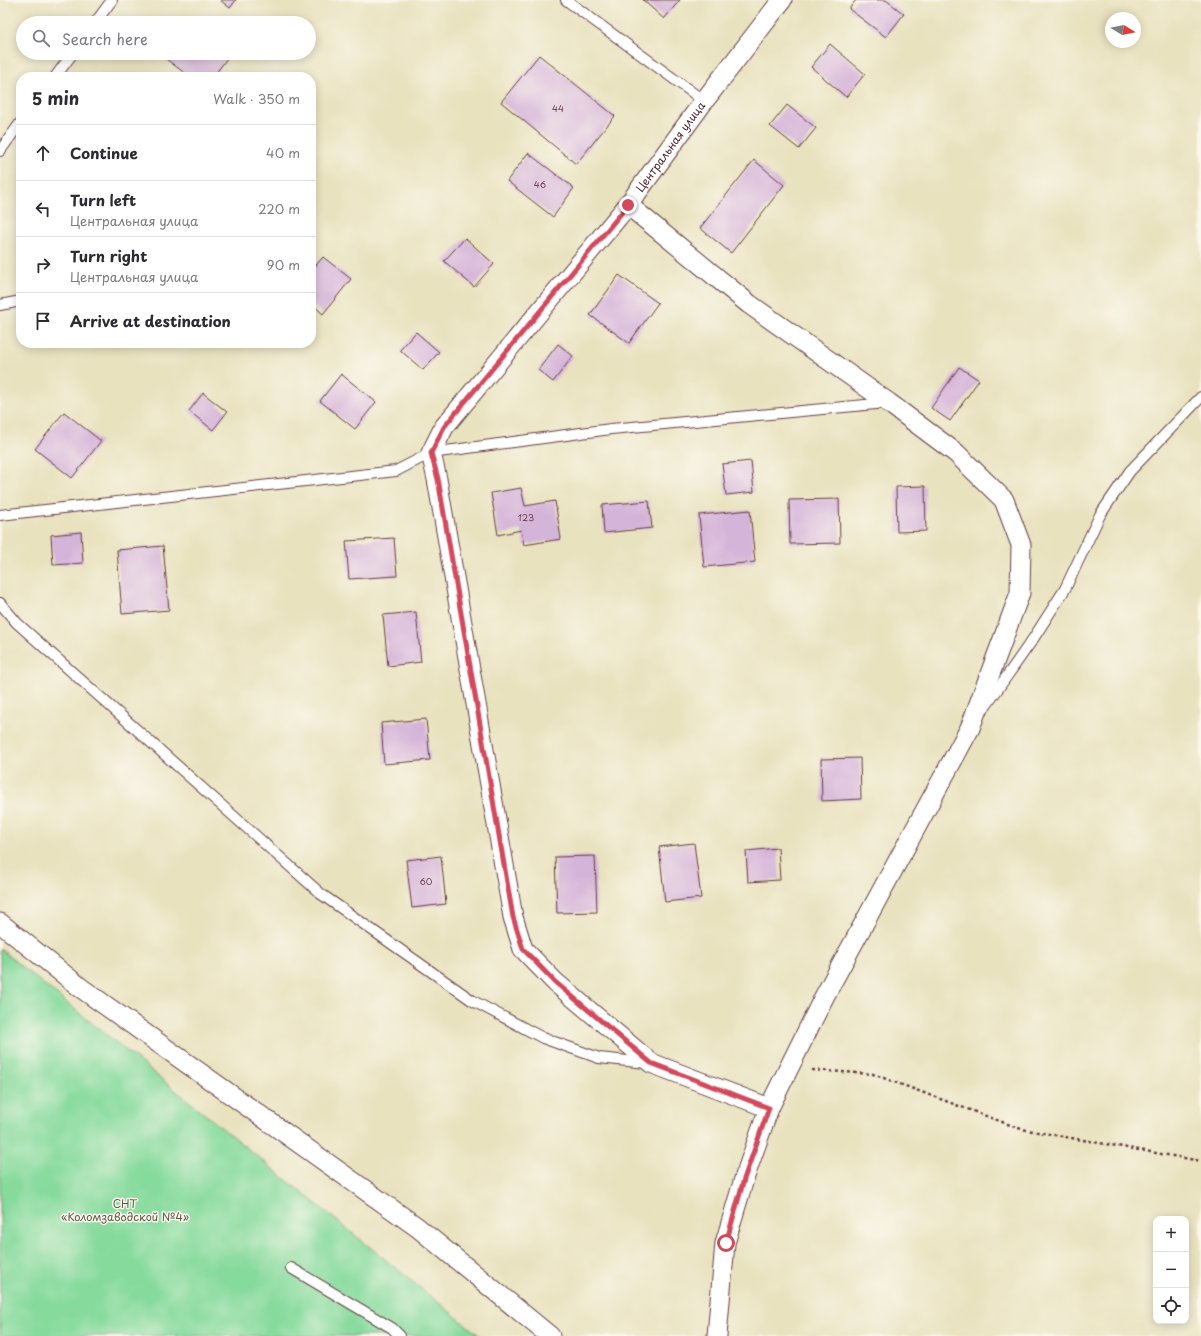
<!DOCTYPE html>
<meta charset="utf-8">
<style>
body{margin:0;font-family:"Playpen Sans",sans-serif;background:#f2f2f3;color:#2b2b33}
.controls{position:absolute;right:12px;bottom:12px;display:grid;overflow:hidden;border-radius:8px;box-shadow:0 2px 10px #0003}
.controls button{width:36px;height:36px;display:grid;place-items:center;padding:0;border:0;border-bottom:1px solid #e1e1e2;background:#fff;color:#2b2b33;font:20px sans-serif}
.compass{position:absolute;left:1105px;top:12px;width:36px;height:36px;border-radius:50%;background:#fff;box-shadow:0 2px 10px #0003;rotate:100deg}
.stop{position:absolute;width:12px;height:12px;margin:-9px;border:3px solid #d1495b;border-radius:50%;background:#fff}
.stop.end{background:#d1495b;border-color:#fff;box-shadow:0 1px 4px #0008}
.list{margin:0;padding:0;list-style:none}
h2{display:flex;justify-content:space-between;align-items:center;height:52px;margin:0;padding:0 16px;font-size:17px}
h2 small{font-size:13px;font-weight:400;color:#7c7c81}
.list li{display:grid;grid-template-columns:26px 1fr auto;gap:12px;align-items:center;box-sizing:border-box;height:56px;padding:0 16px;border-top:1px solid #e1e1e2}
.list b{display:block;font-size:15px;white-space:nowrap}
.list p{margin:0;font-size:13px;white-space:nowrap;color:#7c7c81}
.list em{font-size:13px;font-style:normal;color:#7c7c81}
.icon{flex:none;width:22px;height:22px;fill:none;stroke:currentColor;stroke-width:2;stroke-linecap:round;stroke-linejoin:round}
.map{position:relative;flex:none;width:1201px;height:1336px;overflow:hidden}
.search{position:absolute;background:#fff;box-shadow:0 2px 10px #0003;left:16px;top:16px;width:300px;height:44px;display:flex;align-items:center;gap:10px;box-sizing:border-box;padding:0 14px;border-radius:22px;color:#7c7c81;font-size:15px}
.panel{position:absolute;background:#fff;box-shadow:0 2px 10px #0003;left:16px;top:72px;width:300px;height:276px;border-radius:16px}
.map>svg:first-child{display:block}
.green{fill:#85da9c;stroke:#687c64}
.building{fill:#d5b4d9}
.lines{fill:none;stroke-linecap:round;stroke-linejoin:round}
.service-casing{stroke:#623c41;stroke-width:12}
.minor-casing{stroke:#623c41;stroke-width:21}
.path{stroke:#623c41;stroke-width:2.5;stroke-dasharray:3 3;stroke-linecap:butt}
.service{stroke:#fff;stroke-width:10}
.minor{stroke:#fff;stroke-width:19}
.route{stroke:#d1495b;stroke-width:5}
.labels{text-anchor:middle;stroke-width:3;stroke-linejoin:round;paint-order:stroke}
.number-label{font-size:9px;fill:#6d4456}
.street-label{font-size:11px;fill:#4a1f2b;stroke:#fbf7ec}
.park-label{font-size:11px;fill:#5c574d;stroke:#fbf7ec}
</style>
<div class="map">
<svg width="1201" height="1336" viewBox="0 0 1201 1336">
<rect width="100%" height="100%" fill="#fbf7ec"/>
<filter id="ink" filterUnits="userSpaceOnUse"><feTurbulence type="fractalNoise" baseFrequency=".025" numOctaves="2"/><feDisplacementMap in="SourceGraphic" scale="8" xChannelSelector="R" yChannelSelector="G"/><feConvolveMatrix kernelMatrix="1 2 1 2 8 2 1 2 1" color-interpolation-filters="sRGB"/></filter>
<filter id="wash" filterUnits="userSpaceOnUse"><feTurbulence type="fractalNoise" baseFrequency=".012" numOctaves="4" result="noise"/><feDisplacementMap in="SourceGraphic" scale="16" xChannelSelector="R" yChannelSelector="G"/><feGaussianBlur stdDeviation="0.9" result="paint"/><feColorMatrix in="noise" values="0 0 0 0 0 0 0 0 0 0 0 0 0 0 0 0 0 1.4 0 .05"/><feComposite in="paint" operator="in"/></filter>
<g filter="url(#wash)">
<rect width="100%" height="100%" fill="#e9e2bf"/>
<path class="green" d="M0 949 480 1336H0Z"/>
<g id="blocks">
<path class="building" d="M220 0H236L230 8Z
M643 0H680L664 19Z
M856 0H886L904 14 886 37 849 9Z
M830 44 865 74 846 97 811 67Z
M164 53H223L228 57 213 77H190L162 56Z
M539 55 615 116 576 164 501 102Z
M787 105 816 128 799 149 770 126Z
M528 153 574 188 553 217 507 181Z
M754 160 784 185 731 253 700 228Z
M465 238 494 264 474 287 444 261Z
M323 257 351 279 323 314 311 303V271Z
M619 275 658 303 629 343 590 315Z
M416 332 439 352 423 370 400 350Z
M558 344 573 356 553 382 538 370Z
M959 367 979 380 950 421 931 408Z
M341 374 376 402 355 429 320 401Z
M203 393 227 412 213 430 189 411Z
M64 412 101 441 72 478 35 449Z
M751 461 754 492 726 495 722 464Z
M925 486 926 531 897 532 896 487Z
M521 488 525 506 555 501 561 539 524 545 521 530 498 535 491 493Z
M839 499 840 543 790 544 789 500Z
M649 501 652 528 604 533 602 505Z
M750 510 755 562 704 567 699 515Z
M81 532 83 563 53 565 51 535Z
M394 538 397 576 349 579 346 541Z
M163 546 169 610 122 614 117 550Z
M416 612 421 662 388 666 383 615Z
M426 719 430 760 384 764 381 723Z
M860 758 861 799 822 801 821 759Z
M694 843 701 898 665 902 659 847Z
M778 848 780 880 748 882 746 851Z
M441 856 446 904 412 908 406 860Z
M595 856 597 912 557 913 555 857Z"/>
</g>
</g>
<g filter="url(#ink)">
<use href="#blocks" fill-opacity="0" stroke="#623c41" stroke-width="1"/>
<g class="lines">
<defs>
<path id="service" d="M566 0 704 101
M95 23 112 0
M55 77 73 53
M0 151 21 122
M0 305 21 301
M0 515 396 471 431 453 611 429 886 403
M0 603 17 623 321 894 473 1001 543 1038 599 1058 647 1063
M983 710 1033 639 1065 589 1100 515 1130 471 1201 397
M291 1268 392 1328 400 1336"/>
<g id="minor">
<path d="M628 205 749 304 889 403 956 453 1004 500 1021 545 1020 593 970 728 824 997 769 1108 744 1179 725 1243 717 1336"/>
<path d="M0 923 81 988 417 1227 550 1336"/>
<path id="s1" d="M769 1108 651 1063 555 982 523 949 513 917 437 479 431 453 444 427 628 205 704 101 782 0"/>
</g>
</defs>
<use href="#service" class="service-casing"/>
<use href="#minor" class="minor-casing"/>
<path class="path" d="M812 1070 873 1074 1021 1129 1201 1161"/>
<use href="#service" class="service"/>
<use href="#minor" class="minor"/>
</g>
</g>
<g class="lines" filter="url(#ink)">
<path class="route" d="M628 205 444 427 431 453 438 479 513 917 523 949 555 982 651 1063 769 1108 744 1179 726 1243"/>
</g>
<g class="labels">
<g class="number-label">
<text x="558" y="112">44</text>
<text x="540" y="188">46</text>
<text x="526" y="521">123</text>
<text x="426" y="885">60</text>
</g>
<g class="street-label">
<text dy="4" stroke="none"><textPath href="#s1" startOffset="1192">Центральная улица</textPath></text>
</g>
<g class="park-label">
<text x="125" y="1208">СНТ<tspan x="125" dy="13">«Коломзаводской №4»</tspan></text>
</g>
</g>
</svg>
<div class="controls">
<button>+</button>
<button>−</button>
<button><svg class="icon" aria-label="locate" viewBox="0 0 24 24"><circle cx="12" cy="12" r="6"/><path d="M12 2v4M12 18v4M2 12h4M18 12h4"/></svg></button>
</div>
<svg class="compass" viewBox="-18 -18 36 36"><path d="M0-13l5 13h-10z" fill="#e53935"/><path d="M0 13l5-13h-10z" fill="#7c7c81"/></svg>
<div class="stop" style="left:726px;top:1243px"></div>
<div class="stop end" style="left:628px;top:205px"></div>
<div class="search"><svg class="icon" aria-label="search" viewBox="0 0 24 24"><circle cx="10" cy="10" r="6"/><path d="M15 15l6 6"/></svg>Search here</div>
<section class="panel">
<h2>5 min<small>Walk · 350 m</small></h2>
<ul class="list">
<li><svg class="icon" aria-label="ahead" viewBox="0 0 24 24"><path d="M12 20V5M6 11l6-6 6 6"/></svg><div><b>Continue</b></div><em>40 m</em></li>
<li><svg class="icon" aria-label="left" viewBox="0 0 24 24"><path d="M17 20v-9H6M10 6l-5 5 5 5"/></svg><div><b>Turn left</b><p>Центральная улица</p></div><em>220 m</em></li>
<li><svg class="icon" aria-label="right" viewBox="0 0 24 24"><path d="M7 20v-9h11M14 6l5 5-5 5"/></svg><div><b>Turn right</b><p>Центральная улица</p></div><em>90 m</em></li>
<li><svg class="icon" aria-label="arrive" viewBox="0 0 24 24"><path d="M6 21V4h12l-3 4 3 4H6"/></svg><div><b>Arrive at destination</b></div></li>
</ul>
</section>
</div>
